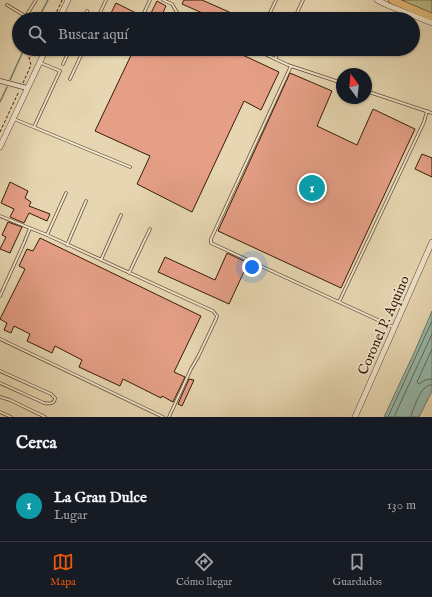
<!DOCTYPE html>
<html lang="es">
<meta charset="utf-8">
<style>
body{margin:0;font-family:"IM FELL English",serif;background:#20242c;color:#f1f3f6}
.compass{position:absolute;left:336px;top:68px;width:36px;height:36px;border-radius:50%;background:#171b24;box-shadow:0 1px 3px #0004;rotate:345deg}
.you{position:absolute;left:252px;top:267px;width:14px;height:14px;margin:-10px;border:3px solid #fff;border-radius:50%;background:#1a73e8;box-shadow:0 0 0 6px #1a73e833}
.badge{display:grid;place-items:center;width:26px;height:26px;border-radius:50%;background:#ea580c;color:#fff;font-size:13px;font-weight:700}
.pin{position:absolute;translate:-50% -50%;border:2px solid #fff;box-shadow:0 1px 4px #0006}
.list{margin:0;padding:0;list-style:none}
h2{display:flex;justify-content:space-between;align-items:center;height:52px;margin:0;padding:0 16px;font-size:17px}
h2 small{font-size:13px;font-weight:400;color:#9ea1a6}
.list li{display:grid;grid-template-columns:26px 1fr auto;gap:12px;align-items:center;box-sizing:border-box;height:72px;padding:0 16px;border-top:1px solid #363941}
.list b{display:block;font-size:15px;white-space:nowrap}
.list p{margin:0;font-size:13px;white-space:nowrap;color:#9ea1a6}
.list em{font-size:13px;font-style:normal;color:#9ea1a6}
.icon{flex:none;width:22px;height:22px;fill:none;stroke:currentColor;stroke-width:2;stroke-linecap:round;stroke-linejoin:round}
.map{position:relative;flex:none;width:432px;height:417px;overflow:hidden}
.search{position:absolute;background:#171b24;box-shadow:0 1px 3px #0004;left:12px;right:12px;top:12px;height:44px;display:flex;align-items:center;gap:10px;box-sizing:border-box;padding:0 14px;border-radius:22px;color:#9ea1a6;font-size:15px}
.sheet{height:124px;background:#171b24}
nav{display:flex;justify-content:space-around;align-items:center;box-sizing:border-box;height:56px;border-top:1px solid #363941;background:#171b24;font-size:11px;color:#9ea1a6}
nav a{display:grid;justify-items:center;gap:2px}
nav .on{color:#ea580c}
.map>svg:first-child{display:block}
.green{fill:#bbbc88;stroke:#7a6c48}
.water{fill:#96b9ab;stroke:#707a6a}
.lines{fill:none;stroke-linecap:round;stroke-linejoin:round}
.shore{stroke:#676a5a;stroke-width:1}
.stream{stroke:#707a6a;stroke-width:1.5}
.building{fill:#e59f86;stroke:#381c08}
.service-casing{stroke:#644a32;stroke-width:3.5}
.minor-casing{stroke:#644a32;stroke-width:5.5}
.tertiary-casing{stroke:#644a32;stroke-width:6}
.motorway-casing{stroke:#381c08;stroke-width:8}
.path{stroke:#381c08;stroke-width:1;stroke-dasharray:3 2;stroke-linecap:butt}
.service{stroke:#efe4cc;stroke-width:2}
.minor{stroke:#efe4cc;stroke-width:4}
.tertiary{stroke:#efe4cc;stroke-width:5}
.motorway{stroke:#e3bb78;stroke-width:7}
.labels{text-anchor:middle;stroke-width:3.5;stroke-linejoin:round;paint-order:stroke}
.street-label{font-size:14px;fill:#381c08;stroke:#efe4cc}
</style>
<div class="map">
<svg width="432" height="417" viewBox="0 0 432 417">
<rect width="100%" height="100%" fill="#e6d6b1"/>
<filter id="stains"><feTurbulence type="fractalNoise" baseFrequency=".005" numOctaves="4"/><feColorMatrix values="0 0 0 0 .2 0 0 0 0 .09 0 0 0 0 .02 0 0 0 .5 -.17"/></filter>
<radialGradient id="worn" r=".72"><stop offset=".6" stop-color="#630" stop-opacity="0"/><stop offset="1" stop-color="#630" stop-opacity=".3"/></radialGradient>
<path class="green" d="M398 0H432V14Z"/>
<path class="water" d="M432 311V391L419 417H384L414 353Z"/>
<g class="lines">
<path class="shore" d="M432 349 417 382 419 384 425 380 432 379
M388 417 432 321
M394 417 432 334
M411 417C412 411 420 390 426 387 428 385 429 385 432 385"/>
<path class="stream" d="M38 19 48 0
M10 80 24 49
M0 102 7 87"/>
</g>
<path class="building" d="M184 0H202L245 19H216L182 4Z
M157 1 166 6 160 19H148Z
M116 3 138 14 135 19H126L121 17 120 19H108Z
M134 49H230L279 72 261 110 244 101 192 212 137 184 150 156 95 131Z
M290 73 332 91 317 126 357 145 373 109 415 129 341 288 218 231Z
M422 154 432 158V177L415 169Z
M10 182 28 191 25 198 31 202 29 206 50 214 47 221 29 213 24 223 10 217 14 209 1 203Z
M8 222 22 227 10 253 0 249 6 237 2 235Z
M40 238 201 316 174 372 185 377 173 402 162 396 161 398 123 379 120 386 79 367 82 360 55 346 52 353 27 341 30 334 14 326 11 333 4 330 7 323 0 319 25 269 19 266 27 249 33 251Z
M227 253 248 263 229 304 158 272 165 257 215 280Z
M189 379 194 380 182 406 178 404Z"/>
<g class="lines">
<defs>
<path id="service" d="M163 0 172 4 178 14 189 19
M7 5 30 19
M26 16 36 0
M83 19 87 11
M97 19 106 0
M141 19 150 0
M267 19 276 0
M294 19 303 0
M254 49 288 65 342 83
M127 50 128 49
M275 59 280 49
M63 64 70 49
M291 66 211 239V243L393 327
M70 79 84 49
M366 91 432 113
M14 119 130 167
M34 127 60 71 41 63
M0 216 47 235 213 311 217 316 216 319 198 357 191 369 169 417
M47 235 66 193
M67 245 86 201
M101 260 121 215
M129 273 150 229
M0 296 24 243 30 228
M339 302 424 122 427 111
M0 339 163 417
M0 371 51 394 55 398C55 404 49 404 44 403L0 383
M0 397 10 400 45 417
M0 412 11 417"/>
<path id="minor" d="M0 81 27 88"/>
<path id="tertiary" d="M377 0 387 5 432 23
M59 19 68 0
M0 147 46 49
M355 417 432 242"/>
<path id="motorway" d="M392 0 432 17"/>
</defs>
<use href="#service" class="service-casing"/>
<use href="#minor" class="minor-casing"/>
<use href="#tertiary" class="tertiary-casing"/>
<use href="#motorway" class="motorway-casing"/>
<path class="path" d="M51 19 54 18 62 0
M23 83 31 65 29 58 33 49
M0 132 19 91"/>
<use href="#service" class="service"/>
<use href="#minor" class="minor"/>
<use href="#tertiary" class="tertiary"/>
<use href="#motorway" class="motorway"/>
</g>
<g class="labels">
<g class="street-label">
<text transform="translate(383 325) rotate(-66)" y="5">Coronel P. Aquino</text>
</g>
</g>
<rect width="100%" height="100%" filter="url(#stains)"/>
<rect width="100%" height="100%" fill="url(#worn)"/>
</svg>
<svg class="compass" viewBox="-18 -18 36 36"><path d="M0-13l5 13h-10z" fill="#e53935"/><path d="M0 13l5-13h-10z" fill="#9ea1a6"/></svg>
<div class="you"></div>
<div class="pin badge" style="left:312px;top:188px;background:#0f9aa8">1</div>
<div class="search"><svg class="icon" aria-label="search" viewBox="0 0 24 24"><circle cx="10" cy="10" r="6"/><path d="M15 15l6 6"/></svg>Buscar aquí</div>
</div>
<section class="sheet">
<h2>Cerca<small></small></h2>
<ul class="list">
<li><span class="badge" style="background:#0f9aa8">1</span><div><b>La Gran Dulce</b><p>Lugar</p></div><em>130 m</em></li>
</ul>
</section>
<nav>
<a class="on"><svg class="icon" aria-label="map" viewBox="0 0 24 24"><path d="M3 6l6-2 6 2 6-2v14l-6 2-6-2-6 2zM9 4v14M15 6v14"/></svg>Mapa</a>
<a><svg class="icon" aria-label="directions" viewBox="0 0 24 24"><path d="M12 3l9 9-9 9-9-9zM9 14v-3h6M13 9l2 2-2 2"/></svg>Cómo llegar</a>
<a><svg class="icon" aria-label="saved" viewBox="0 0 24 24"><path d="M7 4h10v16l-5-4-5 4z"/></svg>Guardados</a>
</nav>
